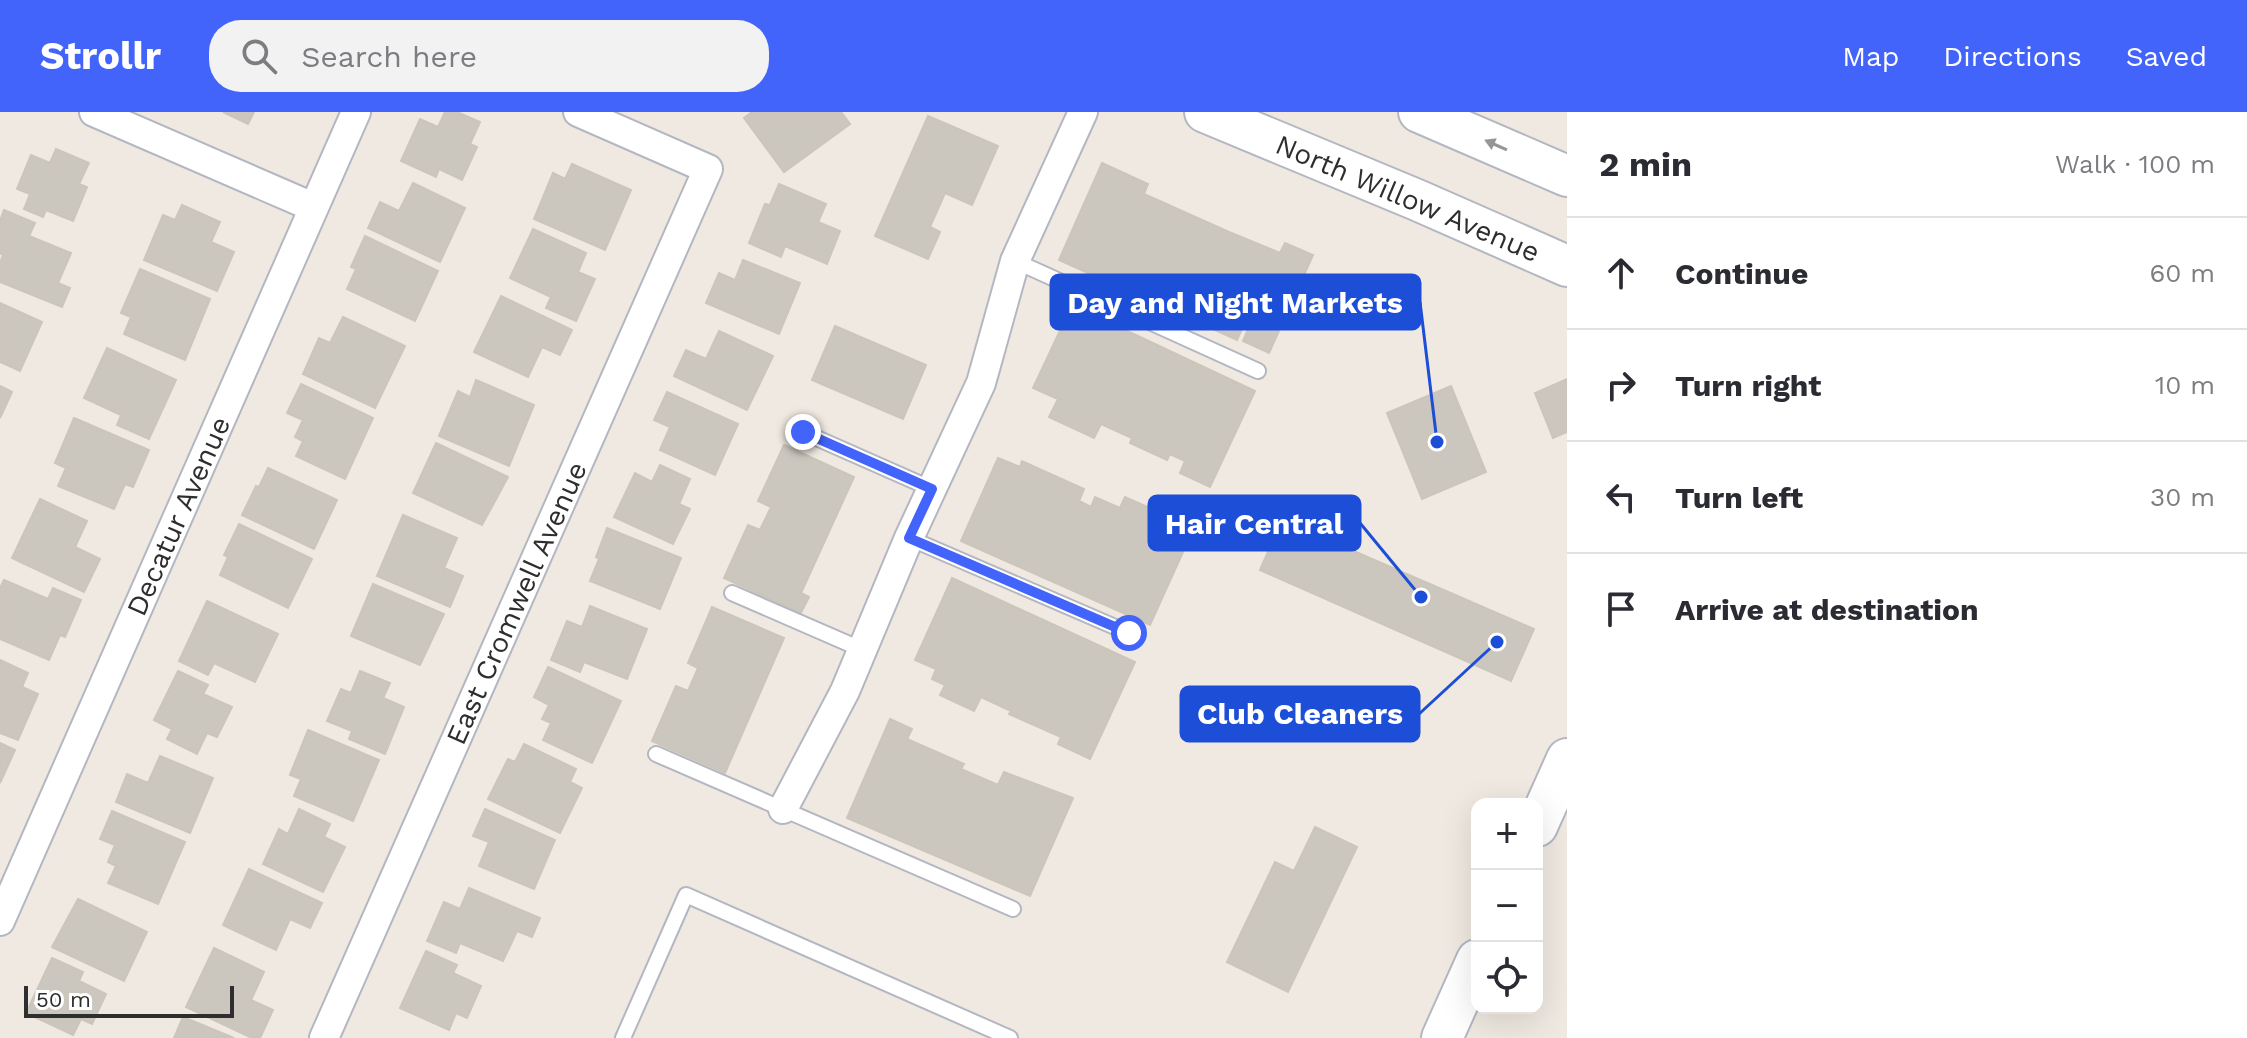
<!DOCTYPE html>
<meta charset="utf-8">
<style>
body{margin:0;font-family:"Work Sans",sans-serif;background:#f2f2f3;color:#2b2b33}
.controls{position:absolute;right:24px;bottom:24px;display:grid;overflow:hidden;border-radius:16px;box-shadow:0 8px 32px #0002}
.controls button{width:72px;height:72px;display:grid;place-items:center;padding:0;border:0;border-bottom:2px solid #e1e1e2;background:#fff;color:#2b2b33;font:40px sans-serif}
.scale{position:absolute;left:24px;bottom:20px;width:210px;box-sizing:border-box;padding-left:8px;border:4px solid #2e2e2e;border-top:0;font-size:22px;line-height:28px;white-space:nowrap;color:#2e2e2e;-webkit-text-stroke:6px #fff;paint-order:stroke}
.stop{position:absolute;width:24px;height:24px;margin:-18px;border:6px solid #4264fb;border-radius:50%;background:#fff}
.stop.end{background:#4264fb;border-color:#fff;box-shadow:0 2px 8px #0008}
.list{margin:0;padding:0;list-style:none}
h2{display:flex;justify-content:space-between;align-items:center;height:104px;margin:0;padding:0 32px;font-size:34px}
h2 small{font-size:26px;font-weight:400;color:#7c7c81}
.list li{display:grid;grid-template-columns:52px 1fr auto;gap:24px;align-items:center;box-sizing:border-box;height:112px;padding:0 32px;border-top:2px solid #e1e1e2}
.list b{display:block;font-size:30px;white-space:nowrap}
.list em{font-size:26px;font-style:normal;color:#7c7c81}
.icon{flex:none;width:44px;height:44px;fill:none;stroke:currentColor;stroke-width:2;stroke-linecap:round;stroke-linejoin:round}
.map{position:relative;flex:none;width:1567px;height:926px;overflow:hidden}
header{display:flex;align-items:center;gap:48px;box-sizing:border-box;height:112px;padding:0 40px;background:#4264fb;color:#fff}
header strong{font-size:38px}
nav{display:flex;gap:44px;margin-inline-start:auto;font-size:28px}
.search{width:560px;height:72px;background:#f2f2f3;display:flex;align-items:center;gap:20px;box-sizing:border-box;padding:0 28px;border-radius:32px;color:#7c7c81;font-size:30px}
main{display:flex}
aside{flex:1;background:#fff}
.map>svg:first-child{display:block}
.building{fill:#cbc7bf;stroke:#cbc5ba;stroke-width:2}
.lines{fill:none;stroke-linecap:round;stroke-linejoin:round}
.lane-casing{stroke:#b4b7c1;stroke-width:18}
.street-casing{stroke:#b4b7c1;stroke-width:32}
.secondary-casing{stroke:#b4b7c1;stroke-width:44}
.lane{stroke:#fff;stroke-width:14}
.street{stroke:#fff;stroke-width:28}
.secondary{stroke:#fff;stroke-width:40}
.oneway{fill:#969696}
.route{stroke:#4264fb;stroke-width:10}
.labels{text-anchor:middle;stroke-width:6;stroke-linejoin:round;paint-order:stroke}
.street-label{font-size:28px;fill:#2e2e2e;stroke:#fff}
.leader{fill:none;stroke:#1d4ed8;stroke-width:3}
.callout-dot{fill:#1d4ed8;stroke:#fff;stroke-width:3}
.callout{fill:#1d4ed8;stroke:#1d4ed8;stroke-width:3}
.callout-label{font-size:30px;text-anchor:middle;font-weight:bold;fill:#fff}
</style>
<header>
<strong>Strollr</strong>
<div class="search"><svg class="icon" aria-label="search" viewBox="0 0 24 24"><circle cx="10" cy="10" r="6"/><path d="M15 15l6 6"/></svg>Search here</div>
<nav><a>Map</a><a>Directions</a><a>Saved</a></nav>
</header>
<main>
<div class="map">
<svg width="1567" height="926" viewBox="0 0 1567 926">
<rect width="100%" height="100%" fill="#efe9e1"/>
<path class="building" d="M223 0H254L248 12Z
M445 0H457L480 10 470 32 477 35 462 68 439 57 436 65 401 49 420 7 438 15Z
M752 0H841L850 12 784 60 744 6Z
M928 4 998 34 972 93 945 81 930 115 940 120 928 147 875 124Z
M56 37 89 51 79 72 87 75 73 109 46 98 43 105 24 97 30 82 17 77 31 43 50 51Z
M1102 51 1148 72 1144 82 1229 120 1280 141 1285 131 1313 143 1269 241 1243 229 1258 194 1253 192 1237 228 1059 148Z
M572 52 631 78 605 138 534 107 553 61 565 67Z
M413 71 465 96 440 150 368 116 380 90 399 99Z
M779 72 826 92 818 110 840 119 827 152 785 134 781 145 749 131 765 92 770 93Z
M182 93 220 110 211 130 234 140 217 179 144 148 163 103 175 108Z
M4 98 35 111 29 124 71 141 58 171 70 176 62 195 0 170V151L3 143 0 141V109Z
M533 117 586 141 578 160 595 167 576 209 546 196 551 185 510 166Z
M365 124 438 159 415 209 347 177 356 157 351 155Z
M743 148 800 171 779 222 706 191 719 161 735 168Z
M140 157 210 187 185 248 124 222 131 205 121 201Z
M501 184 572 218 560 243 542 235 528 265 474 240Z
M0 191 42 210 20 259 0 250Z
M1072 193 1255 279 1210 375 1180 361 1185 349 1170 342 1167 348 1130 331 1132 326 1101 312 1094 326 1049 305 1058 287 1033 276Z
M343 205 405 234 375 296 303 262 319 226 330 231Z
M835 214 926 253 903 307 812 268Z
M719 219 773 244 747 298 674 264 686 238 706 247Z
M107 236 176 268 149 327 117 313 121 303 84 286Z
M1567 267V320L1553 326 1535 281Z
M476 268 534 293 509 354 439 324 458 279 470 285Z
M301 272 373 306 345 367 296 344 303 329 295 325 303 308 287 301Z
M0 274 12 280 0 306Z
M1451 274 1486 360 1422 387 1387 301Z
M667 280 738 312 715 363 660 338 670 315 654 308Z
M74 306 149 338 133 375 125 372 114 397 58 374 66 356 55 351Z
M436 331 508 365 482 413 413 381Z
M784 333 854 365 801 481 809 485 801 501 724 466 748 413 760 418 771 395 758 389Z
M998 346 1020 355 1022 349 1084 377 1079 389 1091 395 1095 385 1120 396 1125 385 1159 400 1155 410 1162 413 1167 402 1187 411 1175 437 1183 440 1150 513 961 429Z
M660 353 690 367 679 392 690 397 673 432 614 405 635 361 652 370Z
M268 356 337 388 314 437 242 403 256 374 259 375Z
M40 387 87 409 75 435 100 447 84 480 12 446Z
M403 403 457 426 444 456 463 464 450 495 377 464Z
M1282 408 1534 517 1511 569 1260 458Z
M239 412 312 447 288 496 220 463 228 445 224 443Z
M607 416 681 446 660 497 590 469 599 447 596 445Z
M952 466 1135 550 1090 647 1058 632 1061 625 1009 602 1011 599 981 585 974 599 940 583 945 573 932 567 936 557 915 548Z
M4 468 48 487 53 476 81 488 65 525 60 523 49 548 0 527V476Z
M373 472 444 502 420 553 351 524Z
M207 489 278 522 255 570 214 551 208 563 179 549Z
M590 494 647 517 627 567 584 550 580 560 551 548 567 509 582 515Z
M712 495 784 526 725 661 652 629 676 574 688 579 698 556 688 551Z
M0 548 28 561 22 575 38 582 18 628 0 621Z
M548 555 621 589 592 651 543 628 551 611 542 607 549 593 534 585Z
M178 559 208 573 203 582 232 595 217 625 207 621 197 642 167 627 172 617 154 608Z
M360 559 390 571 383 586 404 595 385 642 349 627 352 619 327 609 341 577 351 581Z
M890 607 912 617 907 627 964 652 961 657 998 673 1004 660 1073 686 1030 784 847 706Z
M308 618 379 648 353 709 294 684 301 667 290 663Z
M0 631 15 638 0 671Z
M524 632 576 657 570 670 582 676 560 721 488 687 508 647 515 650Z
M160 644 213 666 190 721 116 690 127 662 148 671Z
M299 697 330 712 324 725 345 735 323 780 263 752 279 717 288 722Z
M485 697 555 728 534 777 479 754 489 730 473 724Z
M112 699 185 730 158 792 108 771 116 754 108 750 115 733 100 727Z
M1315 715 1357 735 1288 880 1227 850 1275 750 1294 759Z
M249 757 322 791 310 816 290 807 276 838 223 813Z
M469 776 540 806 532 825 517 819 503 849 460 831 456 841 427 829 444 790 460 797Z
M78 787 147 820 124 869 52 835Z
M214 836 264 860 251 888 273 898 260 926H252L186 895Z
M426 839 457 853 453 861 481 874 467 906 456 901 449 918 400 896Z
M52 846 83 860 79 869 106 882 92 912 81 907 73 923 26 901Z
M183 905 234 926H174Z"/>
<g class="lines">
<defs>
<path id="lane" d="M1015 149 1258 259
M803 320 932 377
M909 426 1129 521
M732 481 863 538
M656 642 1013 797
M623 926 686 783 1010 926"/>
<path id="street" d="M94 0 313 95
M783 697 845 579 909 426 981 271 1015 149 1083 0
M0 809 356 0
M324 926 708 57 578 0"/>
<path id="secondary" d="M1205 0 1417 88 1567 154
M1419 0 1567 64
M1537 714 1567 647
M1442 926 1477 848"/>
</defs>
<use href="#lane" class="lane-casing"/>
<use href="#street" class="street-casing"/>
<use href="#secondary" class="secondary-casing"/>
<use href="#lane" class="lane"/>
<use href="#street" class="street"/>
<use href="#secondary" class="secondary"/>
</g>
<defs><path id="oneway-solid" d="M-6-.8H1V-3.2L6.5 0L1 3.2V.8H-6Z" transform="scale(2)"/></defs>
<use class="oneway" href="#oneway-solid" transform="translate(1496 33) rotate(-156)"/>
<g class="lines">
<path class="route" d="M803 320 932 377 909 426 1129 521"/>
</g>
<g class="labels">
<g class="street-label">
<text transform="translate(1408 86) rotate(23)" y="10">North Willow Avenue</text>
<text transform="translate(178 404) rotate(-66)" y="10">Decatur Avenue</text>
<text transform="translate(516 491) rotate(-66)" y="10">East Cromwell Avenue</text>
</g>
</g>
<path class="leader" d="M1437 330L1420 190M1421 485L1360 411M1497 530L1419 602"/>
<g class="callout-dot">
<circle cx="1437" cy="330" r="8"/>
<circle cx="1421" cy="485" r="8"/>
<circle cx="1497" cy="530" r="8"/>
</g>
<g class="callout">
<rect x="1051" y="163" width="369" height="54" rx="8"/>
<rect x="1149" y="384" width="211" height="54" rx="8"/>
<rect x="1181" y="575" width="238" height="54" rx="8"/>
</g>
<g class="callout-label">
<text x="1235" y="201">Day and Night Markets</text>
<text x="1254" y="422">Hair Central</text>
<text x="1300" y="612">Club Cleaners</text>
</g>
</svg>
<div class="controls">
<button>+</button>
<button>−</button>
<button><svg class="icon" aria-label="locate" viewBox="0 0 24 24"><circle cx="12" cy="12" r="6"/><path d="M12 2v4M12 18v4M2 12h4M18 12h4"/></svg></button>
</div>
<div class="scale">50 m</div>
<div class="stop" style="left:1129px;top:521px"></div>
<div class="stop end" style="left:803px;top:320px"></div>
</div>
<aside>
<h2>2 min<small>Walk · 100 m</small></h2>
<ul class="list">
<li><svg class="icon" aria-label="ahead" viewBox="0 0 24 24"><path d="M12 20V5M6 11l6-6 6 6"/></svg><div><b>Continue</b></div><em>60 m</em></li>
<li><svg class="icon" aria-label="right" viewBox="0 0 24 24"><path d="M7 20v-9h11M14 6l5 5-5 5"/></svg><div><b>Turn right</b></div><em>10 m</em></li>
<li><svg class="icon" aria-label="left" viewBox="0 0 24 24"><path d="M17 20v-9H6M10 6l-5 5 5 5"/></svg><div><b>Turn left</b></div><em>30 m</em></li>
<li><svg class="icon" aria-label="arrive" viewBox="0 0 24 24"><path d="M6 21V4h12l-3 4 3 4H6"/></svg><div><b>Arrive at destination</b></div></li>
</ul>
</aside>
</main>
